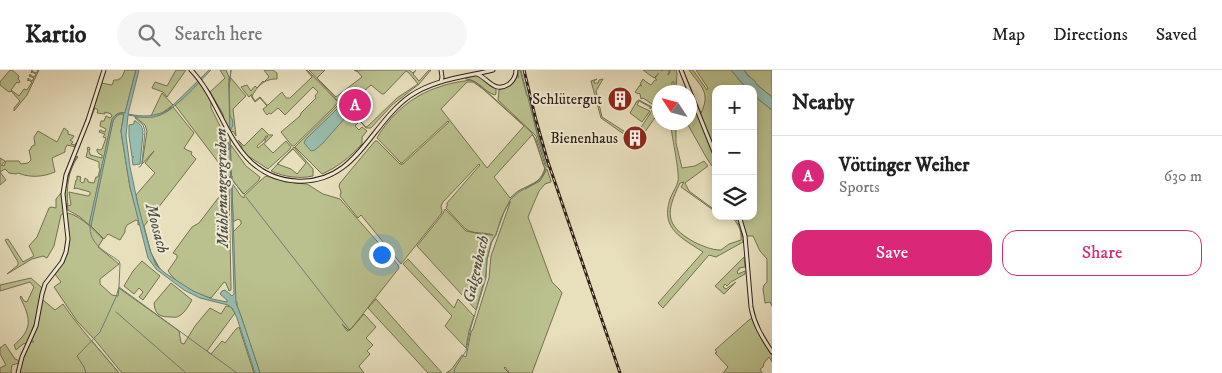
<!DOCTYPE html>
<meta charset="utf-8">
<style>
body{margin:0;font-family:"IM FELL DW Pica",serif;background:#f6f6f6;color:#222}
.controls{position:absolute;right:15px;top:15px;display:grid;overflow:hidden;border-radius:10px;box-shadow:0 2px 8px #0003}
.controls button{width:45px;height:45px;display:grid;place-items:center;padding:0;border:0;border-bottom:1px solid #e0e0e0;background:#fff;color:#222;font:25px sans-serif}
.compass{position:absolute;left:652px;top:15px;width:45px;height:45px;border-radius:50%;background:#fff;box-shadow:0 2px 8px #0003;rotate:306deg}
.you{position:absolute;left:381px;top:184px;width:18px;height:18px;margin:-12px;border:4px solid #fff;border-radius:50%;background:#1a73e8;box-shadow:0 0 0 8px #1a73e833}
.badge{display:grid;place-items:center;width:32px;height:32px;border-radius:50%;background:#db2777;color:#fff;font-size:16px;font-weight:700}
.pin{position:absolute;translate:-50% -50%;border:2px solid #fff;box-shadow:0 1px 5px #0006}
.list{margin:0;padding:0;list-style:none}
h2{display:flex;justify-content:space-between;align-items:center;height:65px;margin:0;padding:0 20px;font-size:21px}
h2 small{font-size:16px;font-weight:400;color:#767676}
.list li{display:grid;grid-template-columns:32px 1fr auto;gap:15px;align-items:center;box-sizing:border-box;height:80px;padding:0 20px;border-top:1px solid #e0e0e0}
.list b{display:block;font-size:19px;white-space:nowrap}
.list p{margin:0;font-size:16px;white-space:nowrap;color:#767676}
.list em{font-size:16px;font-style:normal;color:#767676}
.actions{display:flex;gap:10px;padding:15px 20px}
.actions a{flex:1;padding:11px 0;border:1px solid #db2777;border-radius:15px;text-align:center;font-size:18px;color:#db2777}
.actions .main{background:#db2777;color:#fff}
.icon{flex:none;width:28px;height:28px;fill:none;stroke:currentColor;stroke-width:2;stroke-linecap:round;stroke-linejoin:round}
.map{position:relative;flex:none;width:772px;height:303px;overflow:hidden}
header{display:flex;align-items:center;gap:30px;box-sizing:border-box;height:70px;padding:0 25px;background:#fff;border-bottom:1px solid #e0e0e0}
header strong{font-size:24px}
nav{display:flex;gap:28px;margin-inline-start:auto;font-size:18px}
.search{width:350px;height:45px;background:#f6f6f6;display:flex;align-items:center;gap:12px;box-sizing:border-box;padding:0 18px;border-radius:28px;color:#767676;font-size:19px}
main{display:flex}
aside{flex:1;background:#fff}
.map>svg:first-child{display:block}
.green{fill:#bac18e;stroke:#757053;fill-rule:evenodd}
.water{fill:#97bdb0;stroke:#6e7e73}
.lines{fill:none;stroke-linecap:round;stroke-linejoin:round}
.stream{stroke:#6e7e73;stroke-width:1}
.secondary-casing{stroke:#302018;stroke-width:5}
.secondary{stroke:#f0ead4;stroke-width:3}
.rail-casing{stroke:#302018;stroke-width:3}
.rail{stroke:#f0ead4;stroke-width:1;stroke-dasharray:4;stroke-linecap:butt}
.labels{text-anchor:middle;stroke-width:4;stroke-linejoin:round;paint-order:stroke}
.poi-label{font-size:15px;fill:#302018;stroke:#f0ead4;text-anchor:end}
.water-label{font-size:16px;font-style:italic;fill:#4f4f46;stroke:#f0ead4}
</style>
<header>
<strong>Kartio</strong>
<div class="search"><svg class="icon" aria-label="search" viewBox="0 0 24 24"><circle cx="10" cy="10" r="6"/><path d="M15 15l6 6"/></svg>Search here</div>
<nav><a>Map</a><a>Directions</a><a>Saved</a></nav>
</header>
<main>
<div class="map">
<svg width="772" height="303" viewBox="0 0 772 303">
<rect width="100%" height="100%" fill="#e8dfbd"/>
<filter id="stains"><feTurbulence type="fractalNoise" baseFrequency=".004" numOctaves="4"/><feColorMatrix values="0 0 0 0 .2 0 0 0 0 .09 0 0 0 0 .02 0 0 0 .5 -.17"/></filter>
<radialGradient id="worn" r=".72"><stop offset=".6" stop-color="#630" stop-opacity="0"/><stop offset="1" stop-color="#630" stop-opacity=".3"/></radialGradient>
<path class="green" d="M10 0H12L19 6 18 9 20 11 19 13 17 12 11 20 19 26 24 19 27 20 32 12 28 10V11V8L32 11 34 8 29 6 30 4V5L34 7 36 4 32 2 31 3 32 0V1L36 3 38 0H39L27 25 14 41V38L20 31 11 21 9 22 0 15V12Z
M125 0H136L125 43C119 42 116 44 112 49L93 139 113 51C116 46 119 43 124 44L121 61 122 68 130 117 140 154 138 155V151L136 150 127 155 125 159V162L120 170 108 164 104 169 91 156 92 143 89 155 80 147 68 140 67 133V141H66C63 116 65 108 75 85L67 108 66 118 68 107 77 86 78 87C68 99 66 120 68 136L71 135 69 122 88 126 90 125V122L76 118 74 119 76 110H77V106L81 107 80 111 82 113 84 112 85 108 88 110V112L94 113 96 107H98L100 99 99 98V92L86 87 88 79H87L88 77 90 78 89 82 90 83V85L102 88V85L99 84 97 81V79L100 80 102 79 106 68 103 67 105 64 99 62 100 60 105 62 106 59 100 56 101 51H104L106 46 110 48 112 46 111 44 105 42V44L97 43 98 40 95 38 88 55 98 24 99 23H98L101 13 112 15 114 10H118L122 7Z
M176 0H186L167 27 163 22 152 18 155 12 167 16Z
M220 0H226L229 7V17L230 7 246 26 233 39 236 66 233 61 231 63 224 50 223 44 210 22 225 8Z
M264 0H273L277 3V9C274 9 272 9 269 10 261 12 256 19 252 26L255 31 260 27 267 35H268L282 22 286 28H290L312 7 306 0H307L338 32 334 37 294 76H292L281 62 300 46 301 43 316 28 315 26 318 22 313 17 285 45 278 38 271 44 269 43 267 45 264 41 263 39 267 36 260 28 255 32 251 26 252 24 249 27 241 17 247 15 251 21 255 16 257 18 263 11 264 12 269 7Z
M309 0H325L317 8 336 27 362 7 358 2 354 0 359 1 361 0H409L413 3 416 0 413 4 419 11 429 0H431L419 14 392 35 371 58H366L358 49 356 50 358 53 355 56 359 60 362 57 367 61 362 67V74C350 87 338 97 322 104L295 77 340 33ZM406 1 409 3 418 14 397 28 368 56 366 57 358 49 369 38 367 31 360 24 371 15 382 24H384Z
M518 0H520L527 26H529L537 62 549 98 545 95 536 66 498 30 499 20 510 15 517 7H519L518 5Z
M643 0H661L662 1 663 0H669V3L668 5 670 2 669 0H676L677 4 676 18 674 15V12H672V15L676 22H660L659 42 637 73 629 68 630 67 637 70 638 69 633 66 632 67C641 60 646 49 653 39L658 38 643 28 641 29 640 24 639 23 638 24 635 22 640 15 642 16 640 14 643 9 645 11 651 15 655 10H657L655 8 659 3 654 8Z
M683 0 701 43C711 22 701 17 689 0H693L707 20 708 18 696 0H731L747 19H716V82L686 11Z
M744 0H772V27L756 14Z
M477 5C485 9 488 14 496 18V24L495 25C484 22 479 10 466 9L465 7Z
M597 9 594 11V13H598L599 10 603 9 596 21 602 47 630 65 628 67 601 48 591 11Z
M470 10 475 12 484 19 531 62 536 70 543 94 545 98C541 111 535 112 525 119L540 111 547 99 551 111V112L545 114 539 121 528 147 552 212 560 220 562 223 532 303H510L505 297 504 298 509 303H446L451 300 462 285 466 287 471 262 473 259 489 208 491 186 510 133V131L504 142 496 164 491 173 487 189 486 204 476 240 417 176 442 145 445 139 466 161 480 164 493 165C486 162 477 164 469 161 465 160 451 143 446 138L447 136V133L480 95 479 94 443 132 441 136 442 141 441 144 401 194 361 145 358 148 340 126 341 122 339 116 340 113 375 71H377L400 94H403L449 52 448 51 402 93H401L377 68C390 45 413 25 439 17 449 13 459 12 470 10ZM467 12H473L483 19 524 56 487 98 441 39ZM532 65 534 67 545 99 543 105 538 111 518 121 510 128 494 107Z
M199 12 211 29V38L230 76 229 77 231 78V75L246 96 260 107 259 110 244 124H243L232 109V106L231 109 175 35Z
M162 23 173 35 162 43 151 46Z
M690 25 716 90V97L712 96 706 87 687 53 690 52Z
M753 25 772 40V236L770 232 765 233 763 219 764 215 767 212V189L760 181 753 166H746L741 146H753Z
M639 30 652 37 650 39V37L639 31 637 35 650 41 642 52 630 43 637 31Z
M173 37 194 63 184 78 187 80 192 82 191 84 196 89 144 156 151 183 160 199C147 184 140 145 136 125L155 103 145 93 154 81 142 94 147 61 145 55 135 47C152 46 159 49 173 37Z
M676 55V73L682 98 695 96 704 91 708 96 685 113 689 121 716 141V142L681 117 684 112 680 113C666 142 664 155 694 172 703 176 711 180 721 180L729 174 741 170C742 159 737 153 731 146H734L737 151 735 146H738L741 155 738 153 741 158 742 167 743 166 744 173 743 170V172L716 187 709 185 663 238 658 233 703 182C682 168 660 159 670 129 672 123 677 117 678 111 680 104 672 67 671 57Z
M64 58 68 61V64L74 66 72 69H71L70 70 73 72 71 74 75 75 76 73 77 74 76 77 67 75 65 79V82L52 88 55 102C43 107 30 108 18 103L16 104 9 103 5 99 0 102 6 110 0 115V88L5 91 1 96 2 95 4 96 6 91H19L21 94 28 93 31 90 29 80H30L32 76 35 75 34 67 38 61 57 72Z
M262 58 269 65H273L265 73V70L268 66H266L264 70 257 76 258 78 264 73 265 75 273 83 286 71 291 77 289 80 268 99 248 86 242 80V77L238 70 244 76Z
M294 77 313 99V106C299 109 285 107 271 101ZM293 79 306 93 297 104 291 99 277 94Z
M266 106 286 112 307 114 323 124 340 129 398 195 399 198 351 259 348 260 342 254 347 261 350 260 364 244 376 257 366 268 373 275 367 281 370 284 359 296 364 303H260L241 246 237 236V232L235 231 233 162 241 154V151L238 149 233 152 232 113 241 126 244 128V126L260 111Z
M229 114 231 218V220L229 221 226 213 224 212 211 228C196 224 177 215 168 201L177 188V185L173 183 192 157 199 153Z
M61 123 64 143 61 145 54 176 47 188 43 186 32 189 7 204 18 195V192L5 170 8 169 23 192 34 186 29 176 37 167 49 138 51 137 56 138V129Z
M68 143C83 147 93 160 103 169L98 177 119 194 100 209V214L112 225 118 226 119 218 179 261 181 273 184 274 195 256 210 238 221 244 226 236 231 237 235 243 207 281 211 284 222 271 225 273 236 259 239 257 254 303H122L95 270 77 251 54 217 61 212 55 204 61 196 69 171 67 144Z
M744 187 745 197 739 198V200L737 201 738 204 745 201V204L731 212 727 216 725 214 723 217 726 219 736 212 724 224 715 216Z
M408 189 454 238 458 229 474 246 469 261 466 278 445 256 452 246 403 194Z
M142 191 160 206 143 230 139 227 143 222 139 218 134 224 124 216 133 201Z
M31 208 42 218 36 250 27 273 23 274 16 280 14 275C34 258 30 248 20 227L21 226 24 231 27 232 34 217 30 212 0 221V215Z
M171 213 192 230C189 235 185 243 179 246 176 248 174 247 171 247 160 247 155 245 154 233Z
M376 229 442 303H428L368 238Z
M42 230H43L55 240 63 234C80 259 100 280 119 303H19L22 292 30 272H34L31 269Z
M752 248 759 264 772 283V292L769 287 764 293 763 297 760 299 762 303H723L728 297 715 283 717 282 715 280 749 250Z
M5 274 15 289 20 291 19 293 12 295 11 302 12 303H0V298L6 295 0 284V278Z"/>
<path class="water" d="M136 0H139L128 44C142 47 155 47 168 40L209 0H211C197 14 174 42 154 47 148 48 141 47 135 47L134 46 128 45 126 66 130 97 138 135 150 180 156 195 165 203 193 221 212 229 227 232V230L220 224 222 221 225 220 232 226 234 224 230 85V77H229V80L228 76 230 75 229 19 231 0 229 17 230 46 232 49 233 55 230 61 236 233 241 246 260 303H255L237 248 233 239 228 235 200 228 184 220 156 199 148 188 130 117 126 93 121 61 124 44C119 43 115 46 113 51L91 156 89 155 112 49C116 44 119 42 125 43Z
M731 0H744L748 6 754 10 756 14 772 27V40L753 25V19H747Z
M338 38 346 43 345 48 323 73 315 80 311 81 304 73 306 69Z
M134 51H136V52C140 53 143 58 143 62L142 63H143L140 94 133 95 132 88 134 87H132L129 66V55L134 54Z"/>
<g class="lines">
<path class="stream" d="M136 46 135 48 143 55 145 61 142 93 141 96 139 97
M231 109 244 124
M246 127 349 259
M119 217 237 303
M116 242 186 303
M92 271 119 303
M86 303 84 297 77 286 100 262 116 227 119 217 120 194 119 191C105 181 89 175 90 155
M454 303 455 298 466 281 471 257 486 208 487 190 492 171 496 165 501 148 510 130 514 126 519 122 538 111 542 108 546 98V95L536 60 521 0"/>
<defs>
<path id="secondary" d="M191 0C217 27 224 66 251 92 263 103 279 110 296 111 356 115 370 54 410 26 435 9 464 7 493 0
M681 0 716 87
M477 4C488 8 494 24 509 14 514 10 516 6 516 0
M441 12 442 7 441 0
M739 146 745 166 751 237C754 254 762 267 772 282
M18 303 22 287 36 256 42 224 45 214 62 192 66 182 68 169 63 124 66 105 88 50 104 0"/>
</defs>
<use href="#secondary" class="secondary-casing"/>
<use href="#secondary" class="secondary"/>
<defs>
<path id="rail" d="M524 0 536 50 547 89 620 303"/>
</defs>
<use href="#rail" class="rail-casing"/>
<use href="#rail" class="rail"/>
</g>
<defs>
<symbol id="building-disc" viewBox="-11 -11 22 22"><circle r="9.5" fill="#8f2418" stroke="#f0ead4"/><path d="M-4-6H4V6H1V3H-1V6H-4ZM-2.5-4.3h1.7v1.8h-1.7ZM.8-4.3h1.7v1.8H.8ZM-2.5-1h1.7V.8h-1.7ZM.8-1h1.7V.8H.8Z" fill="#fff"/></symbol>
</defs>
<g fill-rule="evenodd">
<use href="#building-disc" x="606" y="15" width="28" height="28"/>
<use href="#building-disc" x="621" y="54" width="28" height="28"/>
</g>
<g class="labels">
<g class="poi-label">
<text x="602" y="34">Schlütergut</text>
<text x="618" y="73">Bienenhaus</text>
</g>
<g class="water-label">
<text transform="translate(221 118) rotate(-91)" y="6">Mühlenangergraben</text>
<text transform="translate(158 158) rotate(75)" y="6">Moosach</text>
<text transform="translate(475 199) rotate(-77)" y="6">Galgenbach</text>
</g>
</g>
<rect width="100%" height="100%" filter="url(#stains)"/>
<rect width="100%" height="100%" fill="url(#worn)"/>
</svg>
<div class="controls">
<button>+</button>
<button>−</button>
<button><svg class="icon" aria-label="layers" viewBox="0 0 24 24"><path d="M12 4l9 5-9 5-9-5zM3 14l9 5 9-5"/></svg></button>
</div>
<svg class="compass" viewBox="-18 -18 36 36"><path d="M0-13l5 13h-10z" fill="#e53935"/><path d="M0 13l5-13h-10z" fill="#767676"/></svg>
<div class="you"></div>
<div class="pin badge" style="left:355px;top:35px">A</div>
</div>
<aside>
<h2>Nearby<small></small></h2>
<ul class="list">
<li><span class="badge">A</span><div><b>Vöttinger Weiher</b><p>Sports</p></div><em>630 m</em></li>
</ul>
<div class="actions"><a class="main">Save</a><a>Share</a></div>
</aside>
</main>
